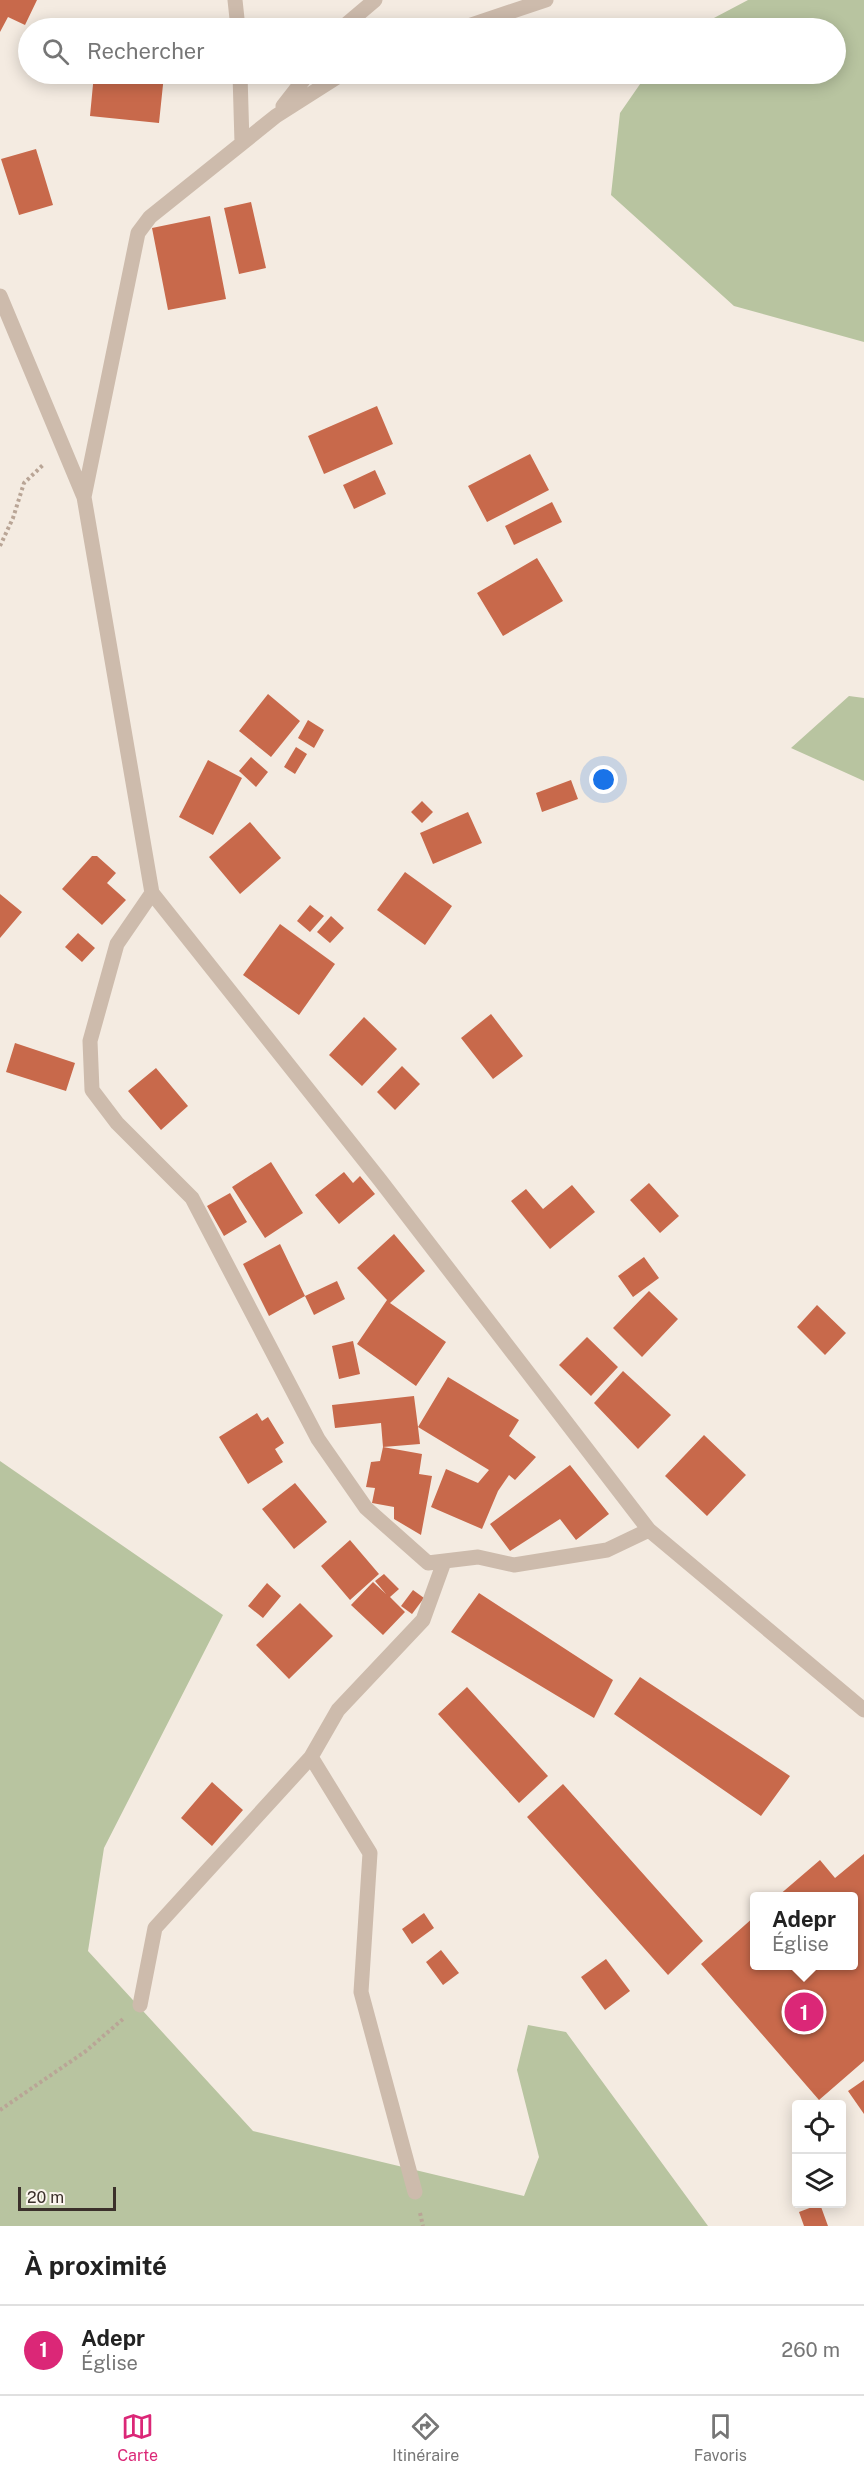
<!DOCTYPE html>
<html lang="fr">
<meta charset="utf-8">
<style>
body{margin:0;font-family:"Public Sans",sans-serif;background:#f2f2f2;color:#222}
.controls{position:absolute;right:18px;bottom:18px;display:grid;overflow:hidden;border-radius:6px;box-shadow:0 3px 15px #0003}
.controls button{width:54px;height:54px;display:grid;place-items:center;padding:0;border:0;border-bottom:2px solid #e0e0e0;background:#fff;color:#222;font:30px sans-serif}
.scale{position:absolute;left:18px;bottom:15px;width:98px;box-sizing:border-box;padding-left:6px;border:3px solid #3b302b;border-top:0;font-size:16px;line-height:21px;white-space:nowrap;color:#3b302b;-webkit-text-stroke:4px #fbf5ee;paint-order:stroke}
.you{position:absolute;left:604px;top:780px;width:21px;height:21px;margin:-15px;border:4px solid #fff;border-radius:50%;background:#1a73e8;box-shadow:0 0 0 9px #1a73e833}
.badge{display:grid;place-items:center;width:39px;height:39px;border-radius:50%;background:#db2777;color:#fff;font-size:20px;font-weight:700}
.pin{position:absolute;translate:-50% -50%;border:3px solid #fff;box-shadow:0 2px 6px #0006}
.popup{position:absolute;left:750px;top:1892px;width:108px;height:78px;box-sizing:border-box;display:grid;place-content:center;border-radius:6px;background:#fff;filter:drop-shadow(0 2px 4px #0005);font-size:20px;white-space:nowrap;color:#767676}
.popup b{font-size:22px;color:#222}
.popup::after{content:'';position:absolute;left:50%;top:100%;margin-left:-12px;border:12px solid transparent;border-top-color:#fff}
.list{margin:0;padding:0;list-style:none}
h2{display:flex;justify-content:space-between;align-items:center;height:78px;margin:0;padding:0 24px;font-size:26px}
h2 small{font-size:20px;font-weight:400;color:#767676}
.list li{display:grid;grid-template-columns:39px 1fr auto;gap:18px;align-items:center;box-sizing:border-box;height:90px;padding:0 24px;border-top:2px solid #e0e0e0}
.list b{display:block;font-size:22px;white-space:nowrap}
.list p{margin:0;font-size:20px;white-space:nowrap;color:#767676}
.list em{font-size:20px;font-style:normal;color:#767676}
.icon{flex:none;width:33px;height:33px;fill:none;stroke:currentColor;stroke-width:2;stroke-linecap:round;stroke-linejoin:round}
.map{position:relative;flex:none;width:864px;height:2226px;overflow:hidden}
.search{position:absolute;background:#fff;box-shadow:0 3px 15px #0003;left:18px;right:18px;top:18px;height:66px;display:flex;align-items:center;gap:15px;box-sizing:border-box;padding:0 21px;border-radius:33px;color:#767676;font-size:22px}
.sheet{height:168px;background:#fff}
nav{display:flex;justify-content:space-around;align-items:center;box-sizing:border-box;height:84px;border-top:2px solid #e0e0e0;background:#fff;font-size:16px;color:#767676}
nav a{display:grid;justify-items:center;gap:3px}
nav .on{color:#db2777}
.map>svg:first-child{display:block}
.green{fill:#b8c4a0}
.building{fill:#c8694b}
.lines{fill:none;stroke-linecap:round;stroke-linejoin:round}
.path{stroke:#b9a596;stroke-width:4;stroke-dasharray:3 3;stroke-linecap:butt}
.street{stroke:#cdbbac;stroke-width:15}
</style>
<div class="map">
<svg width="864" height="2226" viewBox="0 0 864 2226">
<rect width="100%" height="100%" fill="#f4ebe1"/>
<path class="green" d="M748 0H864V342L734 306 611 195 620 113 647 74H836V28H695Z
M849 696 864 698V781L791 748Z
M0 1461 223 1615 104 1848 88 1951 253 2131 524 2196 539 2157 517 2070 528 2025 566 2032 708 2226H0Z"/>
<path class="building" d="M0 0H37L25 25 8 17 0 32Z
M94 74 164 75 159 123 90 116Z
M36 149 53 205 19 215 1 159Z
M251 202 266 268 239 274 224 208Z
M210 216 226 299 168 310 152 228Z
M377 406 393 444 324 474 308 436Z
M530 454 549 490 487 522 468 486Z
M375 470 386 494 354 509 343 485Z
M552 502 562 522 514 545 505 526Z
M537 558 563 601 503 636 477 593Z
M268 694 300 721 271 757 239 731Z
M308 720 324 730 314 748 298 738Z
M296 747 307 754 295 774 284 767Z
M251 757 268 772 256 787 239 771Z
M208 760 242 778 213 835 179 817Z
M571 780 578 799 542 812 536 793Z
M422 801 433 812 422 823 411 812Z
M468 812 482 843 433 864 420 833Z
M250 822 281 858 240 894 209 857Z
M92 856H97L116 873 107 883 126 900 102 925 62 889Z
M405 872 452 906 425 945 377 910Z
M0 894 22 912 0 938Z
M310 905 324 916 310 932 297 921Z
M331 916 344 928 330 943 317 932Z
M280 924 335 964 299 1015 243 975Z
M78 933 95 948 82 962 65 947Z
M491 1014 523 1056 493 1079 461 1038Z
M364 1017 397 1049 362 1086 329 1055Z
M15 1043 75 1063 66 1091 6 1072Z
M402 1066 420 1084 395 1110 377 1092Z
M156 1068 188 1106 161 1130 128 1091Z
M271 1162 303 1213 265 1238 232 1187Z
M344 1172 353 1183 360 1176 375 1194 339 1224 315 1195Z
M649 1183 679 1216 660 1233 630 1200Z
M572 1185 595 1212 550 1249 511 1201 526 1189 543 1209Z
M230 1193 247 1222 224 1236 207 1206Z
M394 1234 425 1271 390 1303 446 1342 416 1386 357 1344 387 1300 357 1268Z
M280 1244 305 1296 269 1316 243 1264Z
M644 1257 659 1278 633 1297 618 1276Z
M337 1281 345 1299 314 1315 305 1296Z
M649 1291 678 1319 642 1357 613 1328Z
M817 1305 846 1333 825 1355 797 1327Z
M587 1337 618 1367 591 1396 559 1365Z
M353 1341 360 1374 339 1379 332 1346Z
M623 1371 671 1415 638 1449 594 1403Z
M448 1377 519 1420 509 1436 536 1457 515 1480 509 1475 498 1491 482 1529 431 1507 446 1469 478 1483 489 1470 418 1427 420 1444 383 1447 422 1454 419 1474 432 1476 421 1535 394 1519V1507L372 1503 375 1488 366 1487 371 1462 380 1461 383 1447 381 1423 335 1428 332 1405 414 1396 418 1427Z
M257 1413 262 1421 268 1417 284 1443 275 1449 283 1462 248 1484 219 1437Z
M704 1435 746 1475 707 1516 665 1476Z
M570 1465 609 1514 576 1540 560 1519 510 1551 490 1524Z
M295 1483 327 1522 294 1549 262 1509Z
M350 1540 379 1574 350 1600 321 1566Z
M384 1574 399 1589 390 1597 405 1612 383 1635 351 1605 373 1582 386 1594 375 1581Z
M267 1583 281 1596 263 1618 248 1606Z
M413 1590 424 1598 412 1614 401 1606Z
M479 1593 613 1680 594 1718 451 1632Z
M300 1603 333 1636 289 1679 256 1645Z
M640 1677 790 1776 761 1816 614 1714Z
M467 1687 548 1776 519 1803 438 1714Z
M212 1782 243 1810 212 1846 181 1818Z
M563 1784 703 1941 668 1975 527 1817Z
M864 1854V2061L819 2100 701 1964 754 1917V1966H854V1896H778L820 1860 835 1878Z
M424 1913 434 1928 412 1944 402 1929Z
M441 1950 459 1973 443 1985 426 1962Z
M606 1959 630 1991 605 2010 581 1977Z
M864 2080V2114L848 2091Z
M820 2204 828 2226H804L799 2212Z"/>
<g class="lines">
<path class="path" d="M0 546 13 518 24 483 44 464
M0 2110 86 2051 123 2019
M420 2213 423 2226"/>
<path class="street" d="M235 0 238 28
M342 28 375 0
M462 28 546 0
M240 74 242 143
M283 106 308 74
M0 296 84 497 152 893 380 1180 649 1530 864 1710
M84 497 138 233 150 217 276 116 342 74
M152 893 117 944 90 1041 92 1090 117 1123 192 1198 318 1439 366 1508 428 1563 478 1557 514 1565 607 1550 649 1530
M311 1757 370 1853 361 1992 415 2192
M140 2005 155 1928 311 1757 338 1710 423 1620 444 1562"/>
</g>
</svg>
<div class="controls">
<button><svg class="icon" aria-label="locate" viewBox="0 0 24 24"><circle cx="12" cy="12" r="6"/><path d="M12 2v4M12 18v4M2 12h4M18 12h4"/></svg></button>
<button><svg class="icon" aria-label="layers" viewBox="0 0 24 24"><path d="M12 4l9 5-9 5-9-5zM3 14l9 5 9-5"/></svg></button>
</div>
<div class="scale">20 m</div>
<div class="you"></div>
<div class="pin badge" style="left:804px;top:2012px">1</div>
<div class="popup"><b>Adepr</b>Église</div>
<div class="search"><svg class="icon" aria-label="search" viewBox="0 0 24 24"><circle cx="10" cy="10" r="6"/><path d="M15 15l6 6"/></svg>Rechercher</div>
</div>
<section class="sheet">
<h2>À proximité<small></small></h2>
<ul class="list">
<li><span class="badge">1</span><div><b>Adepr</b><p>Église</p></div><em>260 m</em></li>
</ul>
</section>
<nav>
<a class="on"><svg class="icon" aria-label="map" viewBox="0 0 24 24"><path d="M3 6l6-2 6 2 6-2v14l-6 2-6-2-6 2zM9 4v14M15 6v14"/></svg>Carte</a>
<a><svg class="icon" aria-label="directions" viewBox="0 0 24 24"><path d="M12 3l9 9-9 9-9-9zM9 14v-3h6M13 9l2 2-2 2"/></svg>Itinéraire</a>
<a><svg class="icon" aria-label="saved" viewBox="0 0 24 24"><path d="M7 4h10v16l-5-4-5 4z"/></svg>Favoris</a>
</nav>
